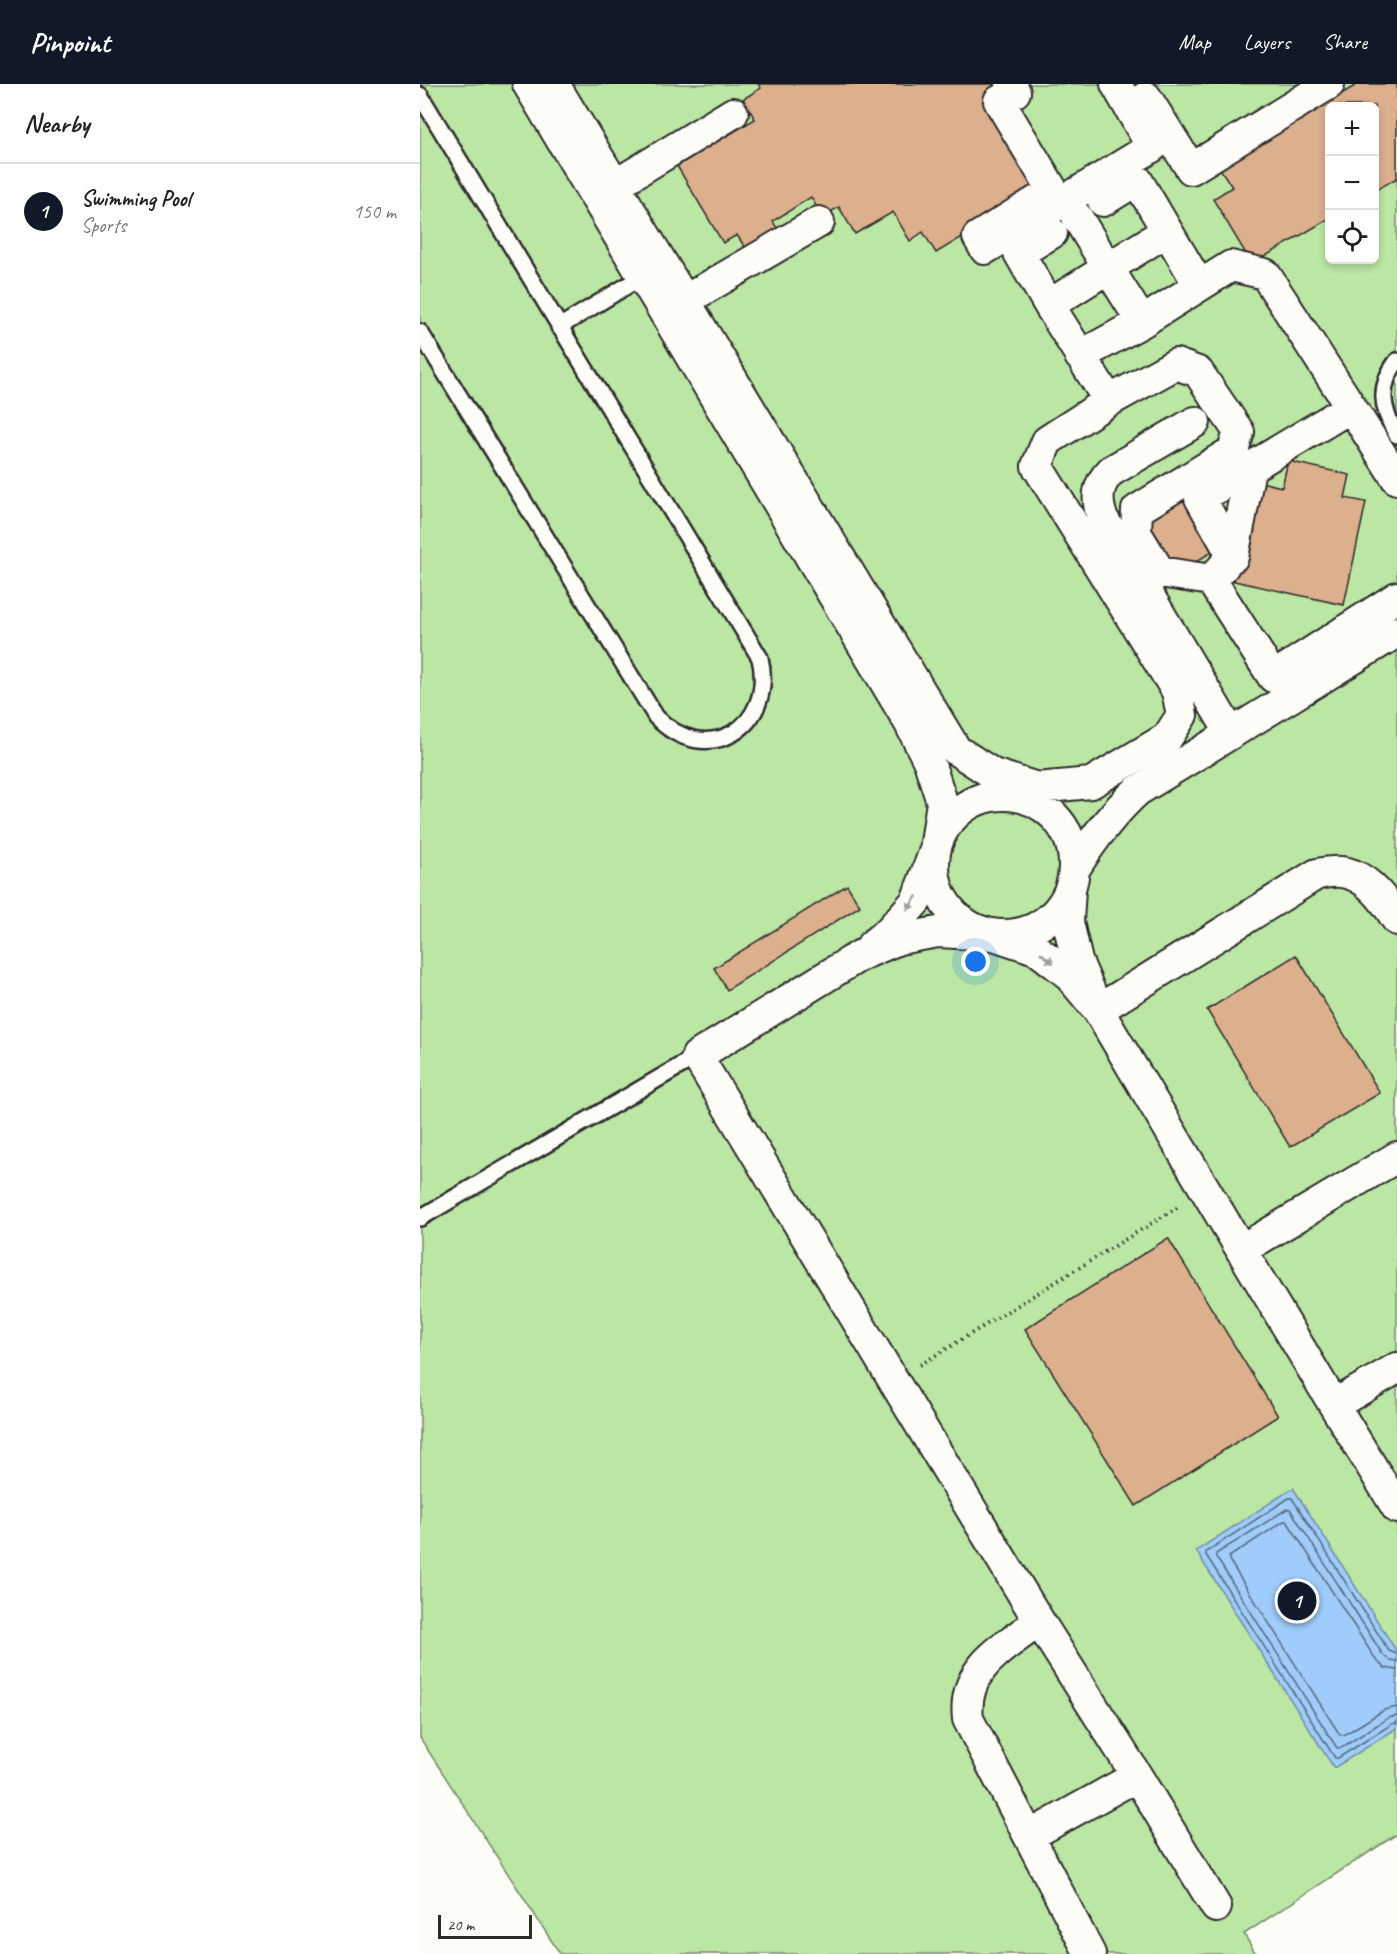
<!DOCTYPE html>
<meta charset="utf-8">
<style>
body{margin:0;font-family:Caveat,sans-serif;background:#f2f2f2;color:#202124}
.controls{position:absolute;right:18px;top:18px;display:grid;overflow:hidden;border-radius:9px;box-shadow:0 3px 9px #0003}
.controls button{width:54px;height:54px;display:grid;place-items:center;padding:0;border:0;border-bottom:2px solid #e0e0e0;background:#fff;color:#202124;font:30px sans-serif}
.scale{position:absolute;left:18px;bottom:15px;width:94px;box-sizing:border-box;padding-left:6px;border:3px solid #2b2b2b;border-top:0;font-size:16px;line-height:21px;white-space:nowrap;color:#2b2b2b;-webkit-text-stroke:4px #fdfcf7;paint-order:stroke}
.you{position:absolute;left:556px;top:878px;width:21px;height:21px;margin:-15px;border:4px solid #fff;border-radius:50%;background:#1a73e8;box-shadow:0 0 0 9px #1a73e833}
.badge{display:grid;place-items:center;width:39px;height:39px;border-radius:50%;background:#111827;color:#fff;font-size:20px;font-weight:700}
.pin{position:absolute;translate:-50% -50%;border:3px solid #fff;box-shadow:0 2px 6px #0006}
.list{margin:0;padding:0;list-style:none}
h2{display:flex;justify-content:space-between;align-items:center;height:78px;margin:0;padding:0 24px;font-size:26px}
h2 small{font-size:20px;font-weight:400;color:#757577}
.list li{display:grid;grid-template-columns:39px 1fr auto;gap:18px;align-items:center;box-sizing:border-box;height:96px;padding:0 24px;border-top:2px solid #e0e0e0}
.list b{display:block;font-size:22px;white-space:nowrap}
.list p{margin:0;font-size:20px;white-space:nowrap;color:#757577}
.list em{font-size:20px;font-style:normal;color:#757577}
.icon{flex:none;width:33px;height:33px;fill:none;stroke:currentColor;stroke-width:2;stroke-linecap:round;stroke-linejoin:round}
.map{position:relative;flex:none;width:977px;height:1870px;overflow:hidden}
header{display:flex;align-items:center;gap:36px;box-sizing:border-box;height:84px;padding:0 30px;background:#111827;color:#fff}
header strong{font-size:28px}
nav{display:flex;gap:33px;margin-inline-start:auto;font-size:21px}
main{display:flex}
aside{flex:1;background:#fff}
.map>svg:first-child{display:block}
.green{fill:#bbe6a3;stroke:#738867;stroke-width:1.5;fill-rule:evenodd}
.water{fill:#9fccfa;stroke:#718ca7;stroke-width:1.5}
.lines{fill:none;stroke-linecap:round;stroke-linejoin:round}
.shore{stroke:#596b7e;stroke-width:1.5}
.building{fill:#dcaf8d;stroke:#2b2b2b;stroke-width:1.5}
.lane-casing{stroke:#2b2b2b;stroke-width:20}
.street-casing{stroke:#2b2b2b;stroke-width:34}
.path{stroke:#2b2b2b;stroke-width:4;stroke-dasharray:1.5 4.5;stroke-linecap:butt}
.lane{stroke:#fdfcf7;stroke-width:15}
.street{stroke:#fdfcf7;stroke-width:30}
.oneway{fill:#9e9e9b}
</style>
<header>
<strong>Pinpoint</strong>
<nav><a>Map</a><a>Layers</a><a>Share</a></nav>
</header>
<main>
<aside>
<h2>Nearby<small></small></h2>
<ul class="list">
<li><span class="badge">1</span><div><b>Swimming Pool</b><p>Sports</p></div><em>150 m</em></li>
</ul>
</aside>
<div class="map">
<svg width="977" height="1870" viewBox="0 0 977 1870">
<rect width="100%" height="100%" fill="#fdfcf7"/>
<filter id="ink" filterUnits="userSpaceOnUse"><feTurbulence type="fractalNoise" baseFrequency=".0167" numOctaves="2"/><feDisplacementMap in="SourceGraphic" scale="12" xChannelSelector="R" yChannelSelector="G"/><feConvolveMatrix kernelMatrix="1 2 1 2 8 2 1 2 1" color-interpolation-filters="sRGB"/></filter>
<g filter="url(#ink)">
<path class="green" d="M0 0H977V1750L824 1850 836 1870H140L0 1654ZM910 22H954V176H910Z"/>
<path class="water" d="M873 1404 977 1568V1644L914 1684 776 1467Z"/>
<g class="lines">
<path class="shore" d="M977 1570 969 1567 872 1414H869L786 1468V1471L915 1674H918L972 1640 977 1639
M977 1577 969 1576 963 1571 870 1425H867L796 1470V1473L917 1664H921L968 1634 977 1632
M977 1586 965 1584 956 1576 867 1437H864L809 1473V1476L920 1651H924L964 1626 977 1623"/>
</g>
<path class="building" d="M338 0H583L623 104 516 169 503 148 490 157 473 128 435 150 419 123 402 133 391 113 353 137 361 152 330 171 317 151 303 159 257 82 335 35 323 15 341 4Z
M938 0H977V94L954 107V22H910V134L832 180 793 115 812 103 799 83Z
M868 377 930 391 925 414 946 418 924 521 814 497 836 397 862 403Z
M761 412 795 466 757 489 724 435Z
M427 801 440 822 307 906 294 884Z
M876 871 960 1009 870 1063 787 926Z
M748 1154 858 1332 716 1422 605 1245Z"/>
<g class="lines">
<defs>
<path id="lane" d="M0 11 340 574C356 644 286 685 236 633L0 248
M139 243 223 192
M977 277C958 302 961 325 977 351
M0 1134 277 972"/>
<path id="street" d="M108 0 489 638 509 678 522 718 515 766 496 817 469 847 452 861
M134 0 536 666 573 690 617 704 671 699 747 654 762 631 757 607 617 382 627 357 689 317 756 280 778 288 819 348 813 367 717 426 716 449 740 488 791 496
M590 0 595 8 579 17 633 107 558 153 565 165 732 63 696 0
M726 13 771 85 909 0
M195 101 313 29
M683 117 717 96 779 201
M657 133 688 184 747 147
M264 217 399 138
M629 221 599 169 632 149
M660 272 722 238 811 182 845 190 931 323 780 414 813 473 830 385
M689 317 629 221 688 184 722 238
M931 323 977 395
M775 338 691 387C677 401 676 414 682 433L810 648
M804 482 791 496 853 593 977 513
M514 781a70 70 0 1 1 140 0a70 70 0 1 1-140 0Z
M655 784C673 755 692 730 717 707L977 548
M650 805 648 838 657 877 678 926 914 1321
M678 926 647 889 616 865 574 851 518 848 479 855 441 871 277 972 619 1537 717 1692 796 1823
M678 926 897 790C904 789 913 787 921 788 946 790 965 816 977 836
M821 1166 977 1073
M977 1284 914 1321 977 1424
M619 1537C583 1565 542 1583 548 1635L670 1870
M609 1752 717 1692"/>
</defs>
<use href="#lane" class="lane-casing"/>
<use href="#street" class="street-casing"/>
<path class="path" d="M500 1281 760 1122"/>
<use href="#lane" class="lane"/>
<use href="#street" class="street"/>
</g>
<defs><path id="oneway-solid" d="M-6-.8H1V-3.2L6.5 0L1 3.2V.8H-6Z" transform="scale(1.5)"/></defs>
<g class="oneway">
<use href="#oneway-solid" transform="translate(492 819) rotate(125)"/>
<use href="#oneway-solid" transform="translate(627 874) rotate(38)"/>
</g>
</g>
</svg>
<div class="controls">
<button>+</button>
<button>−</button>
<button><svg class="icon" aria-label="locate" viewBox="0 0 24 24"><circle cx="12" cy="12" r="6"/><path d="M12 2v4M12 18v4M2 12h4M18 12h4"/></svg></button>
</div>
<div class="scale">20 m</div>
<div class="you"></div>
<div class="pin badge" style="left:877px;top:1517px">1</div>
</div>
</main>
